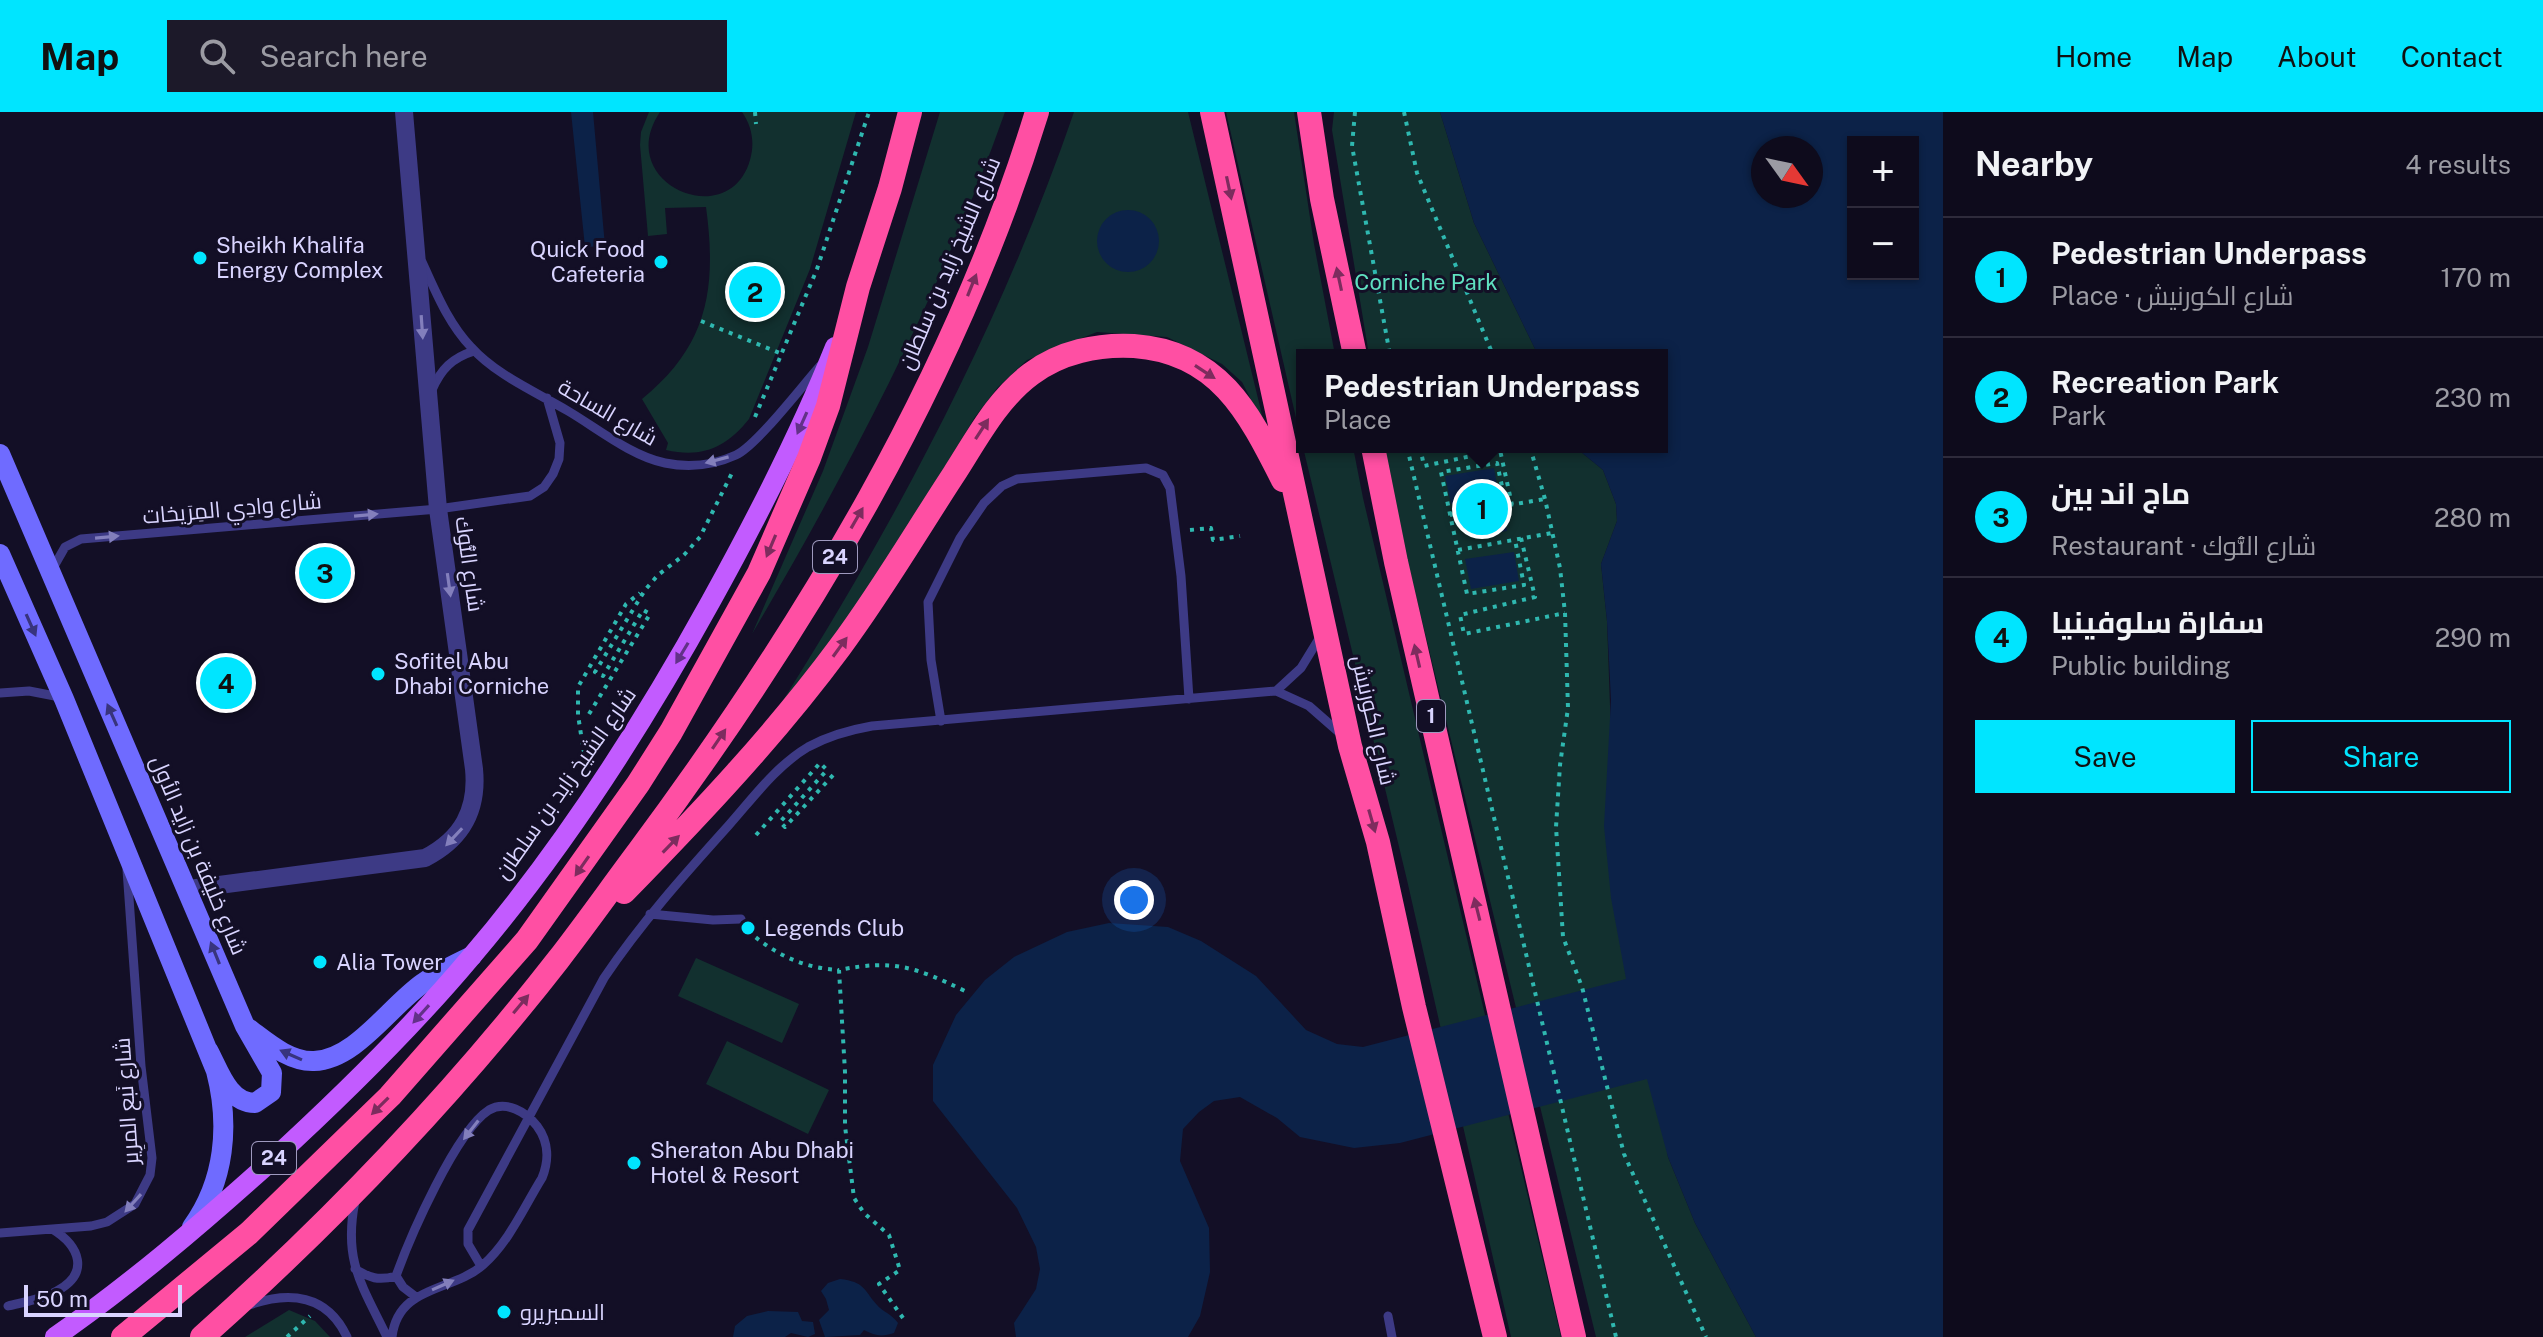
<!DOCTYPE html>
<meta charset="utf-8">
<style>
body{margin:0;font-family:"Public Sans",Cairo,sans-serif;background:#1c1929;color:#f1f3f6}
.controls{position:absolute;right:24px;top:24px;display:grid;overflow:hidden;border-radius:0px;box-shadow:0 2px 6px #0004}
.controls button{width:72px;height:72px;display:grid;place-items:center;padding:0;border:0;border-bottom:2px solid #2e2b3b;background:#0e0b1c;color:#f1f3f6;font:40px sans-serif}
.compass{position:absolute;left:1751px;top:24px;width:72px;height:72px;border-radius:50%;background:#0e0b1c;box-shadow:0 2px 6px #0004;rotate:123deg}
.scale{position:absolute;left:24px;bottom:20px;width:158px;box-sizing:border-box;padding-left:8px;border:4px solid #d9d4ff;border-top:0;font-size:22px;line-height:28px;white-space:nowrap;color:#d9d4ff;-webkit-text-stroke:6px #130f26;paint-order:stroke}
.you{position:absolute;left:1134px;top:788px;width:28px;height:28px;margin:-20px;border:6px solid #fff;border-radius:50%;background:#1a73e8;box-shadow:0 0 0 12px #1a73e833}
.badge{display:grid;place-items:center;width:52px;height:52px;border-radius:50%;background:#00e5ff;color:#111;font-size:26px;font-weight:700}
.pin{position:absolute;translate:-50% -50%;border:4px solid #fff;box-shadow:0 2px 8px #0006}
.popup{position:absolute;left:1296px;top:237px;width:372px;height:104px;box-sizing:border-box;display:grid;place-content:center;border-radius:0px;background:#0e0b1c;filter:drop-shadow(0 2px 6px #0005);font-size:26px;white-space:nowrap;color:#9b9ba3}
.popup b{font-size:30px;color:#f1f3f6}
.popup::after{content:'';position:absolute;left:50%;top:100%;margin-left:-16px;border:16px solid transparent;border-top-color:#0e0b1c}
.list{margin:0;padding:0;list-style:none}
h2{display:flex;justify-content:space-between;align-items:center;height:104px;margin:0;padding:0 32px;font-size:34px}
h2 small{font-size:26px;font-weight:400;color:#9b9ba3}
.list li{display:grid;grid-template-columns:52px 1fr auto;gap:24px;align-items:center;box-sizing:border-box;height:120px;padding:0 32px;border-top:2px solid #2e2b3b}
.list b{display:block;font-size:30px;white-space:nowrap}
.list p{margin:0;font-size:26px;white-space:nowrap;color:#9b9ba3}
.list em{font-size:26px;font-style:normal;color:#9b9ba3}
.actions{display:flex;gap:16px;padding:24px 32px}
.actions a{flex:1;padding:18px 0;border:2px solid #00e5ff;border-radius:0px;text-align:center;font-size:28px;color:#00e5ff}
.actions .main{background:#00e5ff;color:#111}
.icon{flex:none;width:44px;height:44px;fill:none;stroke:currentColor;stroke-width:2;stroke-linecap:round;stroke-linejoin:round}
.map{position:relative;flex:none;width:1943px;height:1225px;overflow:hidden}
header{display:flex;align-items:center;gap:48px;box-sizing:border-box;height:112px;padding:0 40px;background:#00e5ff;color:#111}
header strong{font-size:38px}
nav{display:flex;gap:44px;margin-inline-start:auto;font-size:28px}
.search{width:560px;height:72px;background:#1c1929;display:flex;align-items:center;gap:20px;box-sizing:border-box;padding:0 28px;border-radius:0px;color:#9b9ba3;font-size:30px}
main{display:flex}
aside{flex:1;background:#0e0b1c}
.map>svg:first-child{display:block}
.green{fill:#12302f}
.water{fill:#0c2248;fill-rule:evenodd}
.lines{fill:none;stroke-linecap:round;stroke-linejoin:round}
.path{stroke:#2fb8b0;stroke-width:4;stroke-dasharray:4 6;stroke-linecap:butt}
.lane{stroke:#3d3a85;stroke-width:9}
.street{stroke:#3d3a85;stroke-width:18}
.secondary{stroke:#6f6bff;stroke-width:20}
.primary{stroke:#c25bff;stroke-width:20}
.highway{stroke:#ff4fa3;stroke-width:24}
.oneway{fill:#7d2c5e}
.oneway2{fill:#837fbc}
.oneway3{fill:#623188}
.oneway4{fill:#38347d}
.poi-dot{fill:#00e5ff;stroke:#130f26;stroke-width:3}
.labels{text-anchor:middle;stroke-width:6;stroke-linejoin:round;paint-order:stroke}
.shield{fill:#130f26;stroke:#9e99be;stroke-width:2}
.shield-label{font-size:20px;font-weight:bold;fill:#d9d4ff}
.poi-label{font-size:22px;fill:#d9d4ff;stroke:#130f26;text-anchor:start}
.street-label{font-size:22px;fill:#d9d4ff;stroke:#130f26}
.park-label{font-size:22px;fill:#5fe0c0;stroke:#130f26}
</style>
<header>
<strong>Map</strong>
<div class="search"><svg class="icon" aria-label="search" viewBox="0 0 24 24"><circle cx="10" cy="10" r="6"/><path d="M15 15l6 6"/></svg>Search here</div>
<nav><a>Home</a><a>Map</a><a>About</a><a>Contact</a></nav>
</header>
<main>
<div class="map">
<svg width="1943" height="1225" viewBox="0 0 1943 1225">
<rect width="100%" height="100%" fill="#130f26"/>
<path class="green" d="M649 0H660C612 71 729 122 750 48 755 31 752 14 742 0H856L810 157 749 307C726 336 702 346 666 338L668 331 642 287C708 234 717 176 706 95L665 96 667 122 648 124 640 33 641 20Z
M940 0H1005C940 183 850 355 752 522L823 359 868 235Z
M1074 0H1188L1265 315 1242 270 1222 252 1167 225 1097 220 1027 248 998 275 975 305 888 448 824 539 782 590C900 403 1002 209 1074 0Z
M1226 0H1294L1314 132 1335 243H1302V332Z
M1334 0H1440L1474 111 1538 243H1369L1332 18Z
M1303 335H1353L1363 386 1561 1225H1511L1407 768Z
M1384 335H1575L1603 358 1616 392 1617 409 1601 452 1607 509 1611 622 1668 1045 1695 1111 1756 1225H1596L1391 381Z
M696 846 799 892 782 931 678 884Z
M727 929 829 978 808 1022 706 972Z
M289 1198 315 1209 330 1225H245Z"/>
<path class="water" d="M571 0H593L605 134 585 135Z
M1440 0H1943V1225H1756L1695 1111 1668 1045 1647 967 1400 1031 1354 1036 1300 1025 1277 1006 1240 985 1214 989 1199 1000 1183 1017 1180 1049 1209 1116 1210 1160 1200 1204 1188 1225H1016L1014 1211 1036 1177 1040 1157 1036 1135 1017 1096 933 989V953L956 903 985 868 1014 845 1067 820 1109 811 1168 815 1201 829 1256 864 1306 918 1337 932 1363 935 1626 867 1611 786 1604 714 1611 588 1607 509 1601 452 1617 409 1616 392 1603 358 1575 335H1662V243H1538L1474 111ZM1853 30H1913V162H1853ZM1763 36H1811V84H1763Z
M1097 129a31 31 0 1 1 62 0a31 31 0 1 1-62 0Z
M1494 356 1499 384 1451 392 1445 364Z
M1504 405 1507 419 1472 424 1467 420 1465 413 1469 409Z
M1514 440 1519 469 1471 477 1465 447Z
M840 1167C865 1170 863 1177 877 1193 883 1200 892 1202 898 1211L894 1221C882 1225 875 1224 864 1218L860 1223 825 1225 819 1208 829 1198 826 1187 821 1179 828 1171Z
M768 1199 798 1200 802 1209 813 1210 815 1222 808 1225 791 1221 785 1225H733L735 1214 747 1204Z"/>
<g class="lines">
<path class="path" d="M755 0 756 12
M1355 0 1352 34 1390 243
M1404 0 1417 61 1493 243
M701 209 782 242
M755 305 817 157 869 0
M1407 335 1616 1225
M1420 335 1424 354 1500 338 1512 393
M1530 335 1545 387 1560 456 1565 501 1568 596 1560 653 1556 715 1563 825 1582 875 1624 1042 1706 1225
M1506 393 1497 351 1441 360 1467 482 1524 473 1515 428
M1450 403 1545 387
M1190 418 1211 416 1213 428 1240 424
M1521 426 1535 485 1460 503 1464 522 1565 501
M1458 438 1552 421
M589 602 650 502 643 498 603 564 595 560 645 478 658 463 684 443 700 425 732 361
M584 642 578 603V575L626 492 640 481
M756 723 820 651 827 658 780 710 785 715 836 660
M748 819C775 842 802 856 839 858
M903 1206 879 1172 900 1158 889 1123 864 1101 854 1086 845 1014V960L839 858C894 847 915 855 965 879
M287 1225 310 1204"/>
<path class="lane" d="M422 150C436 180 448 211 471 235 496 263 536 280 568 299 597 316 631 344 665 351 689 356 714 353 736 343 757 333 802 274 820 254
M432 278C441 257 452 246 474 239
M53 456 65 435 81 427 438 397 530 384 544 375 553 362 559 347 560 331 547 286
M1276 579 1301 556 1320 525
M0 581 29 579 60 585
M941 609 931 548 928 490 960 426 984 391 1002 374 1017 367 1146 356 1163 363 1170 376 1181 464 1189 587
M650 802 713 808 741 807
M355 1089C343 1149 362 1173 387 1225
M0 1121 91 1114 107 1110 135 1092 150 1063 152 1046 141 954 127 758
M481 1154 468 1132V1118L604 866C641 811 684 763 729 713 753 686 776 654 808 635 828 624 849 618 872 614L1276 579 1309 594 1341 622
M355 1157C370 1166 378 1169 396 1164 410 1125 456 1019 489 998 506 988 526 1000 537 1014 549 1030 549 1049 542 1066 524 1095 509 1130 483 1153 452 1180 398 1173 392 1225
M396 1164 403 1175 416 1185
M249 1193C289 1179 327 1182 347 1225
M8 1194C24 1190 43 1187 57 1179 90 1161 80 1134 52 1117
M1388 1204 1392 1225"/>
<path class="street" d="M189 777 425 746C462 727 478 698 474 657L438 397 404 0"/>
<path class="secondary" d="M0 342 245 914 272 961 271 980 255 991C228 991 219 958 208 938
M0 442 64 587 216 959C230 1013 225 1069 192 1115
M248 916C267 930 289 950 314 949 355 948 390 894 423 871 438 860 455 852 472 844"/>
<path class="primary" d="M55 1225C131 1172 200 1113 269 1051 340 986 409 919 471 845 564 736 642 614 711 489 757 406 800 322 835 235"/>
<path class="highway" d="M1212 0 1350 634 1378 730 1414 895 1495 1225
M1309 0 1322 87 1355 243
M1373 335 1396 450 1574 1225
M624 780C700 702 775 623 840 535 881 480 916 420 954 362 976 328 997 287 1031 262 1060 240 1098 232 1134 234 1219 240 1249 301 1283 368
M123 1225 249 1121 390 984 527 828 638 672 671 620 759 461 809 346 828 294 858 175 890 76 910 0
M202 1225C331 1110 452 984 558 848 586 812 612 775 639 739 805 515 955 268 1037 0"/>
</g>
<defs><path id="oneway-solid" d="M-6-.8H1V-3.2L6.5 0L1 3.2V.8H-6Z" transform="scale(2)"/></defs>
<g class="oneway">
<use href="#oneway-solid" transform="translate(1229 76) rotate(78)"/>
<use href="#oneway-solid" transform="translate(1339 167) rotate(-102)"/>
<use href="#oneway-solid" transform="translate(972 173) rotate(-68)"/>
<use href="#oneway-solid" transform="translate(1205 260) rotate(33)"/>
<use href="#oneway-solid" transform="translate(982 317) rotate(-57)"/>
<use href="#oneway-solid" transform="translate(857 406) rotate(-60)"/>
<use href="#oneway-solid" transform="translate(771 434) rotate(113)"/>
<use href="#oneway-solid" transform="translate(840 535) rotate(-54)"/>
<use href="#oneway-solid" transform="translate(1417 544) rotate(-103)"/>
<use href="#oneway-solid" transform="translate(719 627) rotate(-56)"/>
<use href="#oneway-solid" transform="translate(1372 709) rotate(74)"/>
<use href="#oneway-solid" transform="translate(671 732) rotate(-46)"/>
<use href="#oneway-solid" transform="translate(582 754) rotate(125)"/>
<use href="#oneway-solid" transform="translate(1477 797) rotate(-104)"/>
<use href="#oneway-solid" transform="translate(521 892) rotate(-50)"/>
<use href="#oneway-solid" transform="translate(380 994) rotate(135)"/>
</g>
<g class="oneway2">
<use href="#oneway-solid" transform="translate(422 215) rotate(86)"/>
<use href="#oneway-solid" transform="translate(717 348) rotate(165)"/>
<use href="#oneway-solid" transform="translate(366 403) rotate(-5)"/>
<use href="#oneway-solid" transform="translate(107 425) rotate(-5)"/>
<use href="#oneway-solid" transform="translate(449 473) rotate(82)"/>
<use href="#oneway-solid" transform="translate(454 725) rotate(133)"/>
<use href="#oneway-solid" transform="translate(471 1018) rotate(128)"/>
<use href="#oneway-solid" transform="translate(133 1091) rotate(132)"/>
<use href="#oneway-solid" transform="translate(443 1173) rotate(-24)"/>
</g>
<g class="oneway3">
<use href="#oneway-solid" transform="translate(802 311) rotate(114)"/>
<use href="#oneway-solid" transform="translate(682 541) rotate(121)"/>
<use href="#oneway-solid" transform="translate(421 902) rotate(132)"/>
</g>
<g class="oneway4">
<use href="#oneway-solid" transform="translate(31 513) rotate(66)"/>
<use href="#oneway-solid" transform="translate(112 603) rotate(-114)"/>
<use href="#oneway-solid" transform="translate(215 841) rotate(-112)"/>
<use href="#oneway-solid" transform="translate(291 943) rotate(-156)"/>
</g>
<g class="poi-dot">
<circle cx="200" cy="146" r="8"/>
<circle cx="661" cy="150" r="8"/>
<circle cx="378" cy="562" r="8"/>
<circle cx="748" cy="816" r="8"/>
<circle cx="320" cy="850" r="8"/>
<circle cx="634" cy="1051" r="8"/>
<circle cx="504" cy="1200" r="8"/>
</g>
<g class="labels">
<g class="shield">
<rect x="813" y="429" width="44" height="32" rx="6"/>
<rect x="1417" y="588" width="28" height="32" rx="6"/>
<rect x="252" y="1030" width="44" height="32" rx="6"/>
</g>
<g class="shield-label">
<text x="835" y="452">24</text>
<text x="1431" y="611">1</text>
<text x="274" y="1053">24</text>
</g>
<g class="poi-label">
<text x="216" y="141">Sheikh Khalifa<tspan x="216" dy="25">Energy Complex</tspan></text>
<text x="645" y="145" text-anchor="end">Quick Food<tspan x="645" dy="25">Cafeteria</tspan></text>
<text x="394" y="557">Sofitel Abu<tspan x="394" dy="25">Dhabi Corniche</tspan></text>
<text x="764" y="824">Legends Club</text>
<text x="336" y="858">Alia Tower</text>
<text x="650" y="1046">Sheraton Abu Dhabi<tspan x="650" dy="25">Hotel &amp; Resort</tspan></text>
<text x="520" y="1208">السمبريرو</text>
</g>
<g class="street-label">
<text transform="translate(949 151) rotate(-67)" y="8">شارع الشيخ زايد بن سلطان</text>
<text transform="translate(608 300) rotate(30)" y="8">شارع الساحة</text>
<text transform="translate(232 396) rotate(-5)" y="8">شارع وادِي المِرَيخات</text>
<text transform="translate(470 452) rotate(82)" y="8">شارع التُّوك</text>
<text transform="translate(1374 608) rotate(77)" y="8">شارع الكورنيش</text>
<text transform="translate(565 671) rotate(-55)" y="8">شارع الشيخ زايد بن سلطان</text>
<text transform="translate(199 743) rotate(67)" y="8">شارع خليفة بن زايد الأول</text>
<text transform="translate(126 989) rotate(-94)" y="8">شارع نَبع المرِير</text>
</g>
<g class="park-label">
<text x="1426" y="178">Corniche Park</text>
</g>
</g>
</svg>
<div class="controls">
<button>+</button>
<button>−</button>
</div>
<svg class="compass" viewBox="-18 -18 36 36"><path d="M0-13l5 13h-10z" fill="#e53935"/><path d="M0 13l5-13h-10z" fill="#9b9ba3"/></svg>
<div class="scale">50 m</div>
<div class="you"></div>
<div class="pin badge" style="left:1482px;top:397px">1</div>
<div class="popup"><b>Pedestrian Underpass</b>Place</div>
<div class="pin badge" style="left:755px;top:180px">2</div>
<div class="pin badge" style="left:325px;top:461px">3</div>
<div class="pin badge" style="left:226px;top:571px">4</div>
</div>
<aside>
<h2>Nearby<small>4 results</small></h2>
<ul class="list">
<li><span class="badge">1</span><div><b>Pedestrian Underpass</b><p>Place · شارع الكورنيش</p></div><em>170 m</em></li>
<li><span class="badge">2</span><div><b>Recreation Park</b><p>Park</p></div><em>230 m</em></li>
<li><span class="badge">3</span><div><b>ماج اند بين</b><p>Restaurant · شارع التُّوك</p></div><em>280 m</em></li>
<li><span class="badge">4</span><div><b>سفارة سلوفينيا</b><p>Public building</p></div><em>290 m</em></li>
</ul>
<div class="actions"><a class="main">Save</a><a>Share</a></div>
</aside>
</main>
